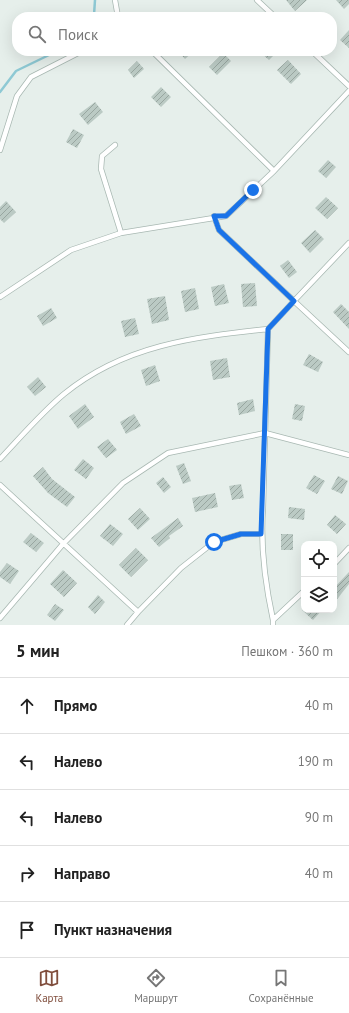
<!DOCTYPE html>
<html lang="ru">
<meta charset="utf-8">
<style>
body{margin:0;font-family:"PT Sans",sans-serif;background:#f6f6f6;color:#222}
.controls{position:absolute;right:12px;bottom:12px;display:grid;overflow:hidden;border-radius:8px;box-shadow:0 4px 16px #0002}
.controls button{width:36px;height:36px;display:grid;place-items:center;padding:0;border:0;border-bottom:1px solid #e0e0e0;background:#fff;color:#222;font:20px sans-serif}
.stop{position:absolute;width:12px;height:12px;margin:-9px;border:3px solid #1a73e8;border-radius:50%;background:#fff}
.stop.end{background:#1a73e8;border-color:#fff;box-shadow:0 1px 4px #0008}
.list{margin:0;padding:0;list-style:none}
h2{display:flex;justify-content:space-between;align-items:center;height:52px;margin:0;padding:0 16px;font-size:17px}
h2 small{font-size:13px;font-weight:400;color:#767676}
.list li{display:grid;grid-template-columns:26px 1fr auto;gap:12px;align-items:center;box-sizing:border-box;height:56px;padding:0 16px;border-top:1px solid #e0e0e0}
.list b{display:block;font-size:15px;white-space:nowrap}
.list em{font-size:13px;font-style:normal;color:#767676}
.icon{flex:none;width:22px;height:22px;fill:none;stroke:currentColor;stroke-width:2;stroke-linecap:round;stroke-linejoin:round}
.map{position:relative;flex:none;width:349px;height:625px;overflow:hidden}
.search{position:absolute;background:#fff;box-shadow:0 4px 16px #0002;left:12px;right:12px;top:12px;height:44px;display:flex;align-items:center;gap:10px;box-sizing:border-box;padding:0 14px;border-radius:16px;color:#767676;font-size:15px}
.sheet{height:332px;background:#fff}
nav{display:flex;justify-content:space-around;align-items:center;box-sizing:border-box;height:56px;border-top:1px solid #e0e0e0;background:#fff;font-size:11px;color:#767676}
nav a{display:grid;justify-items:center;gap:2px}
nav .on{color:#804e3d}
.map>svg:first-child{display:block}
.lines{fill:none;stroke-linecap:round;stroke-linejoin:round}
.stream{stroke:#8ec9d4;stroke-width:2.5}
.building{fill:url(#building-hatch)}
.service-casing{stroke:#a8b8b2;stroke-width:6}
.service{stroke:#fff;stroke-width:4.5}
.route{stroke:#1a73e8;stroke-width:5}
</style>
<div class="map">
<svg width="349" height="625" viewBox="0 0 349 625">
<defs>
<pattern id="building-hatch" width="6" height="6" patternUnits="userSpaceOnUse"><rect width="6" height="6" fill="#bbcac4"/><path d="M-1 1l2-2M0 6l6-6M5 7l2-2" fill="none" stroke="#98a6a0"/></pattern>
</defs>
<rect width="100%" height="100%" fill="#e6efeb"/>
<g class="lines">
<path class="stream" d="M92 17 94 15 95 0
M0 92 16 71 49 55"/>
</g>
<path class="building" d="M286 0H307L295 11Z
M336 0H349V4L344 9Z
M349 30V48L340 40Z
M178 51H194L185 59Z
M259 51H278L269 60Z
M223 53 231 61 217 75 209 67Z
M288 60 301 74 291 84 277 70Z
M137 61 144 69 134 78 128 70Z
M161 87 171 97 161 107 151 97Z
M95 102 103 112 88 125 79 114Z
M73 129 84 135 77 148 66 142Z
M328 160 336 167 326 178 318 171Z
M326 197 338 208 327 219 315 208Z
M6 201 16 212 4 223 0 219V207Z
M315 230 324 239 310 253 301 243Z
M288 260 297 272 289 278 280 266Z
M255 283 257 306 243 307 241 284Z
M224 284 229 303 215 306 211 287Z
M195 288 199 309 185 312 181 291Z
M165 296 169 320 152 324 147 299Z
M341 304 349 312V329L333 312Z
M51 308 57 318 43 326 37 316Z
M135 318 139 334 125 337 121 321Z
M309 354 323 362 318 372 303 365Z
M227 358 230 377 213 380 210 361Z
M155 365 160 381 146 386 141 370Z
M38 377 46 387 35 396 27 387Z
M253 399 255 411 239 415 237 403Z
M85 404 94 417 78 429 69 416Z
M295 404 305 406 302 421 292 419Z
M134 414 141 426 126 434 120 422Z
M108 439 117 450 106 458 97 447Z
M83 459 94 468 86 479 74 470Z
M184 463 191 481 183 484 176 466Z
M43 467 52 479 75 497 67 507 48 493 33 476Z
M314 475 325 481 317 494 306 488Z
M338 476 348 481 342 494 331 489Z
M163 477 171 487 164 493 156 483Z
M241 484 244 498 232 500 229 486Z
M215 493 218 507 195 512 192 498Z
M289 507 305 509 304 520 288 518Z
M140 508 150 519 138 530 128 519Z
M335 515 346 524 337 534 327 525Z
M178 518 183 526 169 536 170 538 159 547 151 538Z
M110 524 123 534 113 546 100 536Z
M31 533 44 543 36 552 23 542Z
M281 534H293V550H281Z
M136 548 148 560 131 577 119 565Z
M7 563 19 571 10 584 0 577V572Z
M63 570 77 583 64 597 50 584Z
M349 572V584L334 603V588Z
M98 595 105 602 95 614 88 607Z
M55 604 64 610 55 621 47 615Z
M302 610H322L313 620Z"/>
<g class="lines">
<defs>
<path id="service" d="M115 0 118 17
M257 0 275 17
M152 51 274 171
M312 51 349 86
M115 145 102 156 101 169 121 233
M0 150 17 96 31 77 82 51
M214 216 219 230 294 301 268 329 263 508C260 546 265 583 273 620
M349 243 294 301 349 352
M0 297 71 250 121 233 226 216 274 171 349 91
M0 459C20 438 41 413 64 394 124 345 194 337 268 329
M0 485 138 612
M334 564 349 548
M0 618 63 544 123 483 168 453 265 433 349 455
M127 625 138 612 181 568 214 542 241 534H261
M273 625V620L304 591"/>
</defs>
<use href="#service" class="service-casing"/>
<use href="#service" class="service"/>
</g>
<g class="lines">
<path class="route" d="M214 542 241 534H261L268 329 294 301 219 230 214 216H226L253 190"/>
</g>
</svg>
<div class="controls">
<button><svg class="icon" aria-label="locate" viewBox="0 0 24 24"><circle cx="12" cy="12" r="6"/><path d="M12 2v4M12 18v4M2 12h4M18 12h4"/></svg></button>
<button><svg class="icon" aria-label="layers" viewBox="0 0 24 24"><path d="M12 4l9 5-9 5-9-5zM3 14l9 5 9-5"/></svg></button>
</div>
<div class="stop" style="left:214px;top:542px"></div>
<div class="stop end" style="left:253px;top:190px"></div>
<div class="search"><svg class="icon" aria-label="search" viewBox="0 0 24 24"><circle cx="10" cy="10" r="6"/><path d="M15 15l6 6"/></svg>Поиск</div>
</div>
<section class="sheet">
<h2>5 мин<small>Пешком · 360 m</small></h2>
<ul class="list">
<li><svg class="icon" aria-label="ahead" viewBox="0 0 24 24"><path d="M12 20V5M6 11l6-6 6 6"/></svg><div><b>Прямо</b></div><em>40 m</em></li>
<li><svg class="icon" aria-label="left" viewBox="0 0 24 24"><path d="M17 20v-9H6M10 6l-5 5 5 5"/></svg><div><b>Налево</b></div><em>190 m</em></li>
<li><svg class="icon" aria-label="left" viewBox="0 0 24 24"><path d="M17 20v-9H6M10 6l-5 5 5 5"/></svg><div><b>Налево</b></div><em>90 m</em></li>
<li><svg class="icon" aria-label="right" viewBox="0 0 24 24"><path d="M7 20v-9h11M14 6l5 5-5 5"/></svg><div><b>Направо</b></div><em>40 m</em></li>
<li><svg class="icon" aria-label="arrive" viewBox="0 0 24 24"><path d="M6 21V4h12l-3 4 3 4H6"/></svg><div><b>Пункт назначения</b></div></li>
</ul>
</section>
<nav>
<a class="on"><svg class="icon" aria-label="map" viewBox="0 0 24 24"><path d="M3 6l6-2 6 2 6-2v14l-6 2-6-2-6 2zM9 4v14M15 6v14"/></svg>Карта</a>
<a><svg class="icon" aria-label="directions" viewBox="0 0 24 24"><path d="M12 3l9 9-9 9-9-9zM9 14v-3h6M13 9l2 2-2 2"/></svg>Маршрут</a>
<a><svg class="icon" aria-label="saved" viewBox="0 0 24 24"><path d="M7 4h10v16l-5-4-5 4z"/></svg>Сохранённые</a>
</nav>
